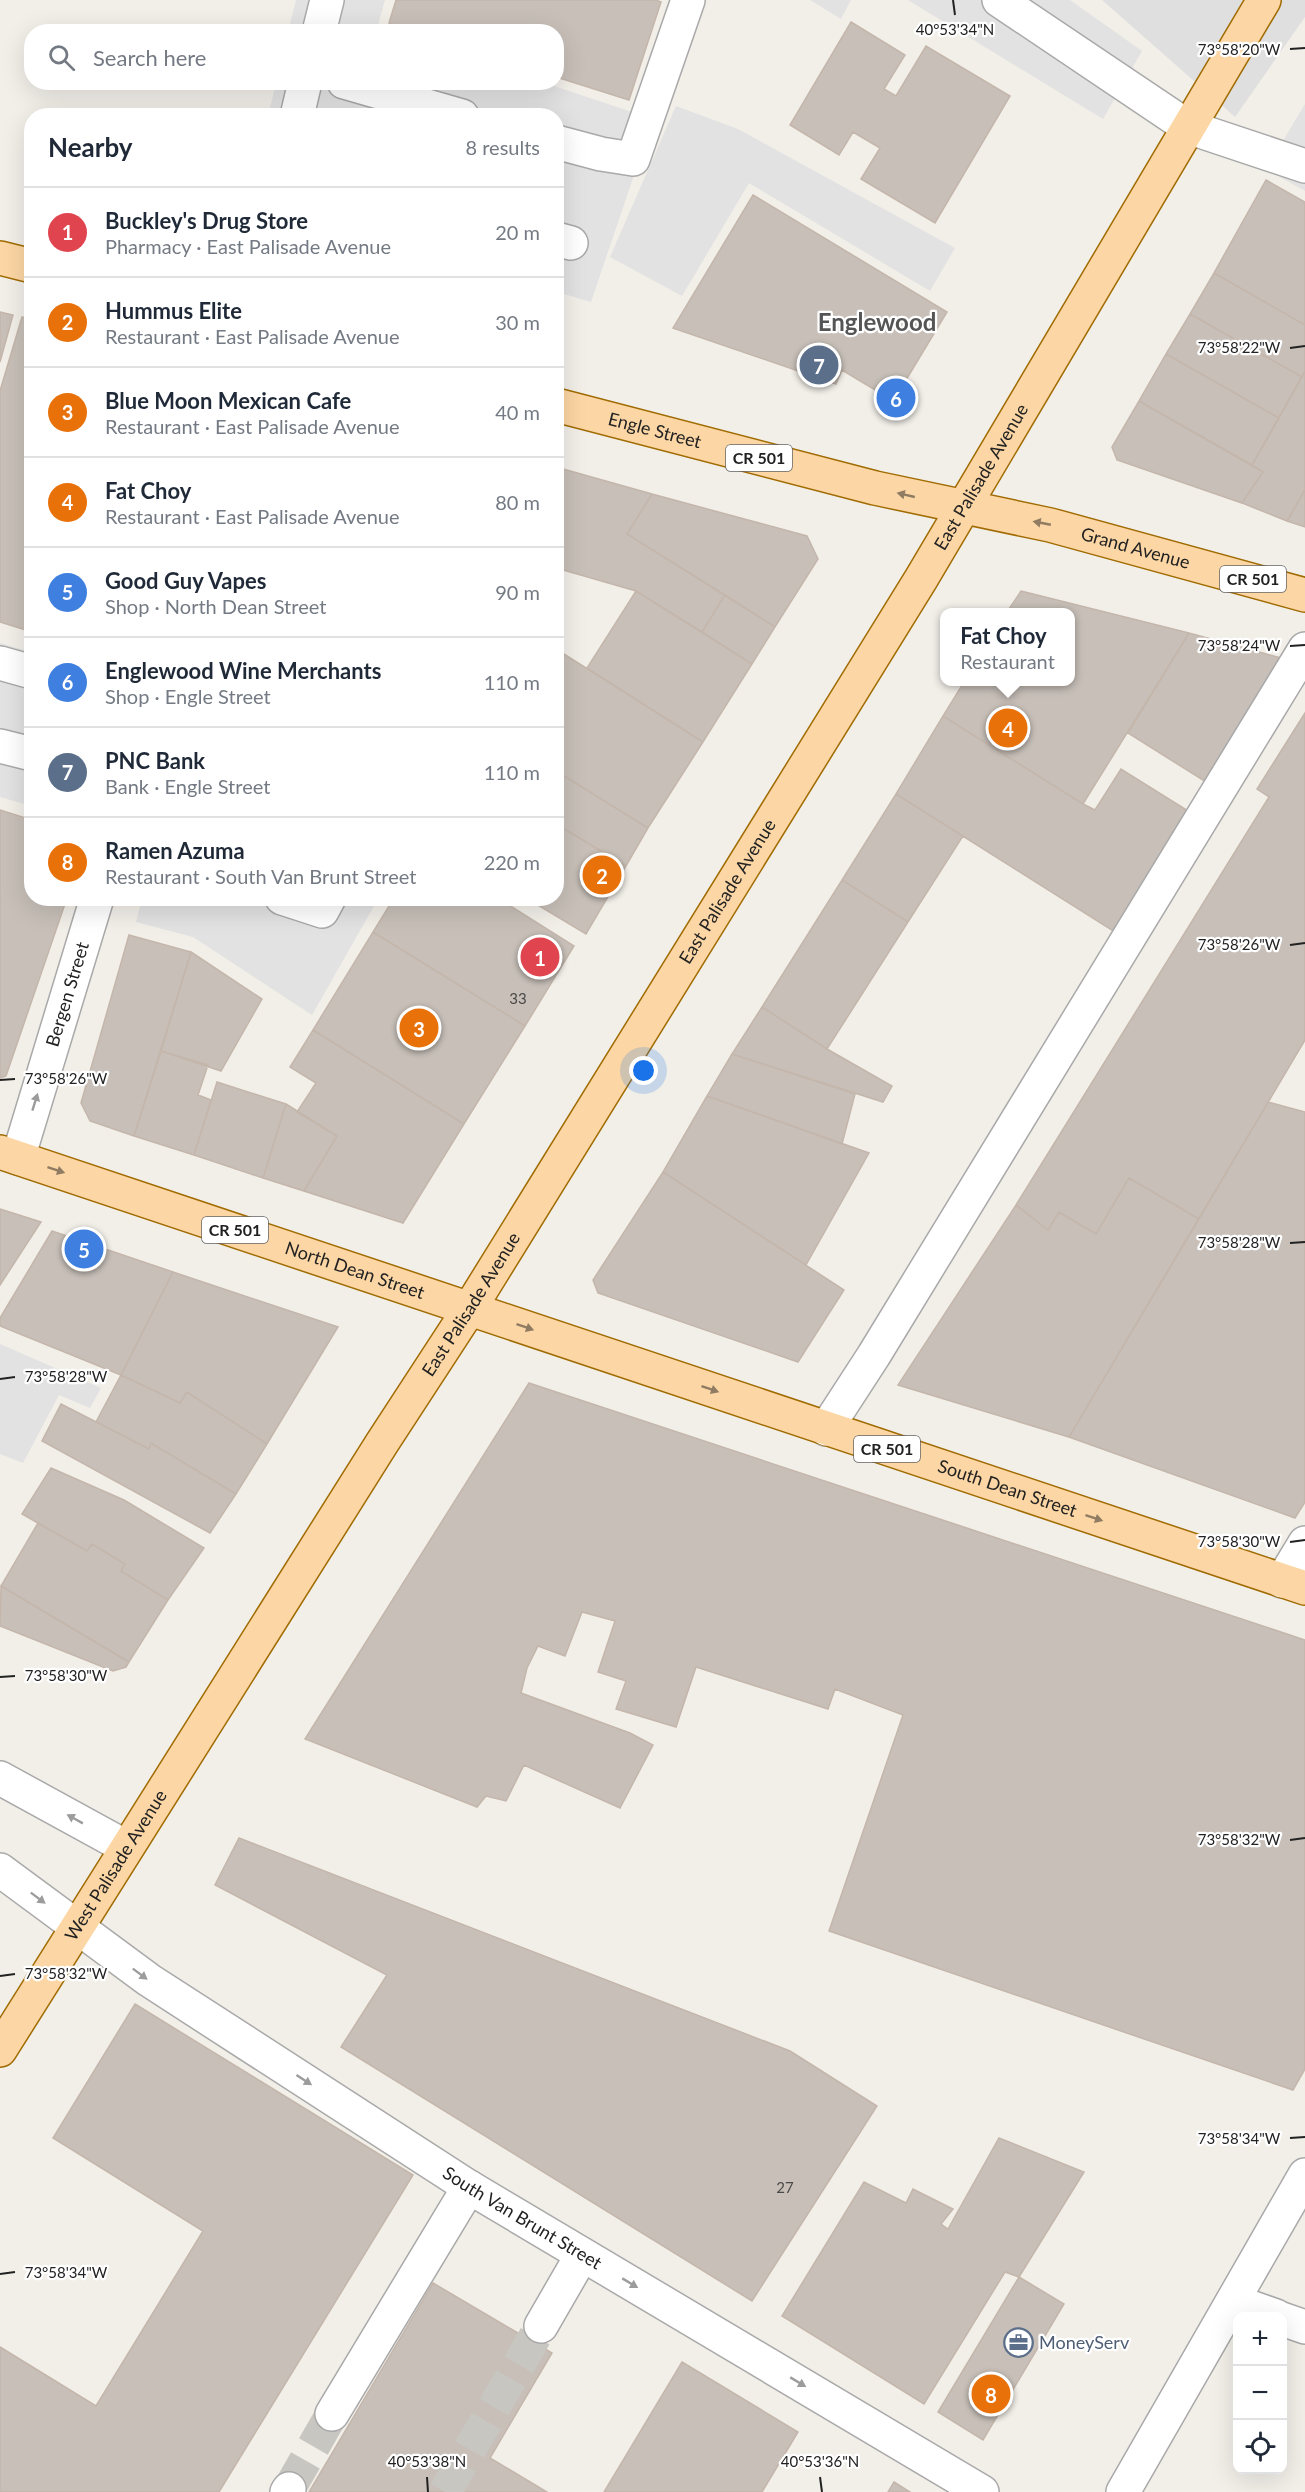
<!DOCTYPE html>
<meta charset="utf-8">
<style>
body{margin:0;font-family:Lato,sans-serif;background:#f2f2f3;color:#1f2937}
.controls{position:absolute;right:18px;bottom:18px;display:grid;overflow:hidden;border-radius:12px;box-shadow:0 6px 24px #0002}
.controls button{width:54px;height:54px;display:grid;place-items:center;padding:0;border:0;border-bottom:2px solid #e0e1e3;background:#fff;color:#1f2937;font:30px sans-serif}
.you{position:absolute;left:644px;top:1071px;width:21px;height:21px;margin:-15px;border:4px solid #fff;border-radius:50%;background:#1a73e8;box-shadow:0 0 0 9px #1a73e833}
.badge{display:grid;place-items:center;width:39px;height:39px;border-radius:50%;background:#0b8043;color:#fff;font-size:20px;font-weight:700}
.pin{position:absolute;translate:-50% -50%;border:3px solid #fff;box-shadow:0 2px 6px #0006}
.popup{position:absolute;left:940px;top:608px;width:135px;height:78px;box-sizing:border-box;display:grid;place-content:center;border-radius:12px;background:#fff;filter:drop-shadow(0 2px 4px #0005);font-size:20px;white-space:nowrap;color:#747a83}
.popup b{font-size:22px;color:#1f2937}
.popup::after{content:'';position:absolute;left:50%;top:100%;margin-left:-12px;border:12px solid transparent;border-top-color:#fff}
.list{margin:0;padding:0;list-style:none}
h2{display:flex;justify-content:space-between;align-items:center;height:78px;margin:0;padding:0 24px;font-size:26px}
h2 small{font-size:20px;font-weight:400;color:#747a83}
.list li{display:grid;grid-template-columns:39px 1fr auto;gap:18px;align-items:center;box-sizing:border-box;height:90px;padding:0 24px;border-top:2px solid #e0e1e3}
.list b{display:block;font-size:22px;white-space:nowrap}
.list p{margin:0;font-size:20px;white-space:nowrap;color:#747a83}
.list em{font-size:20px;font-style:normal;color:#747a83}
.icon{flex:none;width:33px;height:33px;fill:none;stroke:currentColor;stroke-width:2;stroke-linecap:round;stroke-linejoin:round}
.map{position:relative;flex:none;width:1305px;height:2492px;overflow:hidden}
.search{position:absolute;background:#fff;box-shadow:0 6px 24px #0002;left:24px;top:24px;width:540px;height:66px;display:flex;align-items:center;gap:15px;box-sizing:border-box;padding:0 21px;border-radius:24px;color:#747a83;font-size:22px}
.panel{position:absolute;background:#fff;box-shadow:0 6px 24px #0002;left:24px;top:108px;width:540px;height:798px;border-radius:24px}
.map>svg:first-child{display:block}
.residential{fill:#e0dfdf}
.parking{fill:#e2e2e2}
.building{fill:#c7bfb8;stroke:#c4b6ab;stroke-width:1.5}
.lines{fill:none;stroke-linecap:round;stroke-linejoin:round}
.minor-tunnel{stroke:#c8c6c1;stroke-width:33;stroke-dasharray:33 16;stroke-linecap:butt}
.minor-casing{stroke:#a9a9a9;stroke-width:36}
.major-casing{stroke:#a06b00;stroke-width:36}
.minor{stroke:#fff;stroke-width:33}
.major{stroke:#fcd6a4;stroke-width:33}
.oneway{fill:#8f7c63}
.oneway2{fill:#9c9c9c}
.ticks{fill:none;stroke:#222;stroke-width:2}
.labels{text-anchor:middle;stroke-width:4.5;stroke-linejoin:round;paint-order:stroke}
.number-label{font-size:15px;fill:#4b4948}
.shield{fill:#fff;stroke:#646464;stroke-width:1.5}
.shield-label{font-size:16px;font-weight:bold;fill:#222}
.street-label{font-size:18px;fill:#222;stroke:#fff}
.service-label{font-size:18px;fill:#4e5e75;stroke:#fff;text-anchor:start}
.district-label{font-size:24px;font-weight:bold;fill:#555;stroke:#fff}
.ticks-label{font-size:15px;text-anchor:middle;fill:#222;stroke:#fff;stroke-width:4.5;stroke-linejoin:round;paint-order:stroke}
</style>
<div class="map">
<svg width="1305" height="2492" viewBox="0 0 1305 2492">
<rect width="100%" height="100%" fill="#f2efe9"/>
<path class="residential" d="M1102 0H1305V17L1235 117Z"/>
<path class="parking" d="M296 0H385L377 28 387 31 288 32Z
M810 0H851L841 19Z
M908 0H1070L1142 51 1103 119Z
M542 82 653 119 591 302 557 292 556 116H268L276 83Z
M1305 104V191L1266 169Z
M676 106 738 129 955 248 930 291 749 183 682 296 610 257Z
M0 643 31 652V806L0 797Z
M142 899H378L312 1015 193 937 136 922Z
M0 1344 101 1388 90 1408 59 1395 23 1463 0 1454Z"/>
<path class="building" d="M396 0H656L661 2 629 100 556 77V32H415L389 23Z
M851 22 905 55 884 89 896 96 926 46 1010 96 935 223 861 179 880 148 853 132 839 155 790 125Z
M1266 180 1305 202V325L1214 273Z
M753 195 947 312 903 385 912 394V403L908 411 899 415 890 414 884 407 882 394 842 370 836 384 673 328Z
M1214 273 1305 325V371L1302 377 1190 314Z
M0 312 13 315 0 362Z
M1190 314 1302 377 1279 418 1166 354Z
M22 317 32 320V632L0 622V391Z
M1166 354 1279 418 1252 465 1139 401Z
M1305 371V490L1287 521 1242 503 1263 472 1252 465Z
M1139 401 1263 472 1242 503 1117 460 1112 447Z
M556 467 652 494 627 534 725 595 702 632 636 591 556 568Z
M1305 490V527L1287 521Z
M652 494 807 536 818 559 775 627 627 534Z
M636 591 752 664 703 742 587 668Z
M1021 591 1189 633 1083 804 943 716 964 682H1071V612H1007Z
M725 595 775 627 752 664 702 632Z
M1189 633 1281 658 1206 782 1128 733Z
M556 649 703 742 648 828 556 771Z
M1305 713V1040L1199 1219 1129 1178 1096 1234 1059 1212 1048 1230 1016 1205 1269 797 1257 789Z
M943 716 1083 804 1095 810 1121 769 1193 814 1118 934 896 794Z
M556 771 648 828 626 866 556 824Z
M896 794 963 836 908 922 842 880Z
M0 810 32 820V898H67L6 1076 0 1078Z
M556 824 626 866 586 934 526 898H556Z
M842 880 908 922 827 1049 762 1007Z
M394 898H498L574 946 525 1026 373 932Z
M373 932 525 1026 464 1124 313 1030Z
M129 935 191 952 134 1136 90 1121 81 1103Z
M191 952 262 999 221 1071 161 1051Z
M762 1007 827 1049 892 1086 883 1102 732 1054Z
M313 1030 464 1124 403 1223 304 1191 337 1136 297 1112 316 1083 290 1067Z
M161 1051 208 1065 198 1095 211 1100 194 1155 134 1136Z
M732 1054 855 1094 842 1144 707 1096Z
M217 1082 286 1104 263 1178 194 1155Z
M707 1096 869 1153 806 1265 663 1172Z
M1268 1102 1305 1112V1502L1295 1518 1069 1437Z
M286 1104 337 1136 304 1191 263 1178Z
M663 1172 844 1290 798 1362 598 1293 593 1280Z
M1129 1178 1199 1219 1069 1437 898 1385 1016 1205 1048 1230 1059 1212 1096 1234Z
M0 1209 41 1222 0 1285Z
M52 1231 173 1272 121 1375 0 1326V1318Z
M173 1272 338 1327 267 1444 187 1392 180 1403 121 1375Z
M121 1375 180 1403 187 1392 267 1444 236 1494 151 1443 149 1449 96 1422Z
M529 1383 1305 1640V2069L1293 2090 829 1931 903 1715 835 1689 828 1709 696 1667 676 1727 616 1709 626 1681 598 1672 615 1621 582 1612 565 1656 538 1646 527 1668 521 1693 630 1733 653 1745 620 1808 524 1765 506 1801 486 1796 477 1807 305 1739Z
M61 1404 149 1449 151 1443 236 1494 210 1533 42 1441Z
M51 1468 124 1500 204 1548 168 1600 121 1571 125 1564 92 1544 87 1551 22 1514Z
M38 1523 87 1551 92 1544 125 1564 121 1571 168 1600 129 1662 1 1586Z
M1 1586 129 1662 126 1667 113 1671 0 1626Z
M239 1838 790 2051 877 2106 752 2301 341 2047 387 1975 215 1885Z
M135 2004 413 2175 219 2492H0V2347L96 2406 203 2231 53 2138Z
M999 2138 1084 2172 1019 2277 1005 2272 924 2404 782 2316 864 2182 906 2203 913 2189 953 2209 941 2224 948 2229Z
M1019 2277 1064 2304 983 2440 938 2412Z
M433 2283 552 2353 490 2458 547 2492H309Z
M682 2362 798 2432 762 2492H604Z
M894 2482 910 2492H888Z"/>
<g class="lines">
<path class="minor-tunnel" d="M289 2489 332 2414
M445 2492 541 2326"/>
<defs>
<g id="minor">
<path d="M999 0 1188 127 1305 166"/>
<path d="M319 32 327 0"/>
<path d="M344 82 462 116"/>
<path d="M297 116 305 82"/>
<path d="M556 142 601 154 633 159 688 0"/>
<path d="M556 239 571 243"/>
<path d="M0 663 32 672"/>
<path d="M0 746 32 754"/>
<path d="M282 898 322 911 329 898"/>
<path id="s1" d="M18 1158 97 898"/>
<path d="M826 1429 874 1355 1305 649"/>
<path d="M1282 1581 1305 1543"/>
<path d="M0 1778 126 1847"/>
<path id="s2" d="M0 1870 149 1980 469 2187 982 2492"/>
<path d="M1233 2301 1276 2316"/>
<path d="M1282 2319 1305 2327"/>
<path d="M541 2326 582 2255"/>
<path d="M332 2414 469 2187"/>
<path d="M287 2492 289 2489"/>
<path d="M1123 2492 1305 2175"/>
</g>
<g id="major">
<path d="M0 258 32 266"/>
<path id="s3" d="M556 405 875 488 1050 525 1305 595"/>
<path id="s4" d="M0 1152 1305 1588"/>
<path id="s5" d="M0 2050 382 1443 470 1308 921 579 1264 0"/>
</g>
</defs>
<use href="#minor" class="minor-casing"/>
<use href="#major" class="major-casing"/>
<use href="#minor" class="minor"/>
<use href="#major" class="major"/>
</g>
<defs><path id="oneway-solid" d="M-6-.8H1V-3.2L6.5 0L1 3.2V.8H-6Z" transform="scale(1.5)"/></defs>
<g class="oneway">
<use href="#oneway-solid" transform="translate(906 495) rotate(-167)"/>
<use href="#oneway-solid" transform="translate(1042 523) rotate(-169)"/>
<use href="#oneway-solid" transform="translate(56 1170) rotate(18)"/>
<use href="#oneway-solid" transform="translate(525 1327) rotate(19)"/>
<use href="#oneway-solid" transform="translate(710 1389) rotate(19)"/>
<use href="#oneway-solid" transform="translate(1094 1518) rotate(18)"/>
</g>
<g class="oneway2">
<use href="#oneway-solid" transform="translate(35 1102) rotate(-73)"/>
<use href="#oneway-solid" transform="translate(75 1819) rotate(-151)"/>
<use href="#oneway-solid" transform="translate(38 1898) rotate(37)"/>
<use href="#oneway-solid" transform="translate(140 1974) rotate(37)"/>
<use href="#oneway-solid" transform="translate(304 2080) rotate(33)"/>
<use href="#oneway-solid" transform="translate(630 2283) rotate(31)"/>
<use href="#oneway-solid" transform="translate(798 2382) rotate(31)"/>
</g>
<path class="ticks" d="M953 0 955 15M1290 49 1305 48M1290 348 1305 346M1290 646 1305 645M1290 945 1305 943M0 1080 15 1079M1290 1243 1305 1242M0 1379 15 1377M1290 1542 1305 1540M0 1677 15 1676M1290 1840 1305 1838M0 1976 15 1974M1290 2138 1305 2137M0 2274 15 2272M427 2477 428 2492M820 2477 822 2492"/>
<defs>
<symbol id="office-ring" viewBox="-11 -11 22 22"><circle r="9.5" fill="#fff" stroke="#5c6f8a" stroke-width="1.5"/><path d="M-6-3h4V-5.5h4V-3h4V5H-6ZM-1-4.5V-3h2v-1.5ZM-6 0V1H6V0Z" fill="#5c6f8a"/></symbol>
</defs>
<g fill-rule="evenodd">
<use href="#office-ring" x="1002" y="2326" width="33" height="33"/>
</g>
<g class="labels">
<g class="number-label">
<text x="518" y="1004">33</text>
<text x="785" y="2193">27</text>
</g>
<g class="shield">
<rect x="726" y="445" width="66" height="26" rx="4.5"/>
<rect x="1220" y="566" width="66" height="26" rx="4.5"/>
<rect x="202" y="1217" width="66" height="26" rx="4.5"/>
<rect x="854" y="1436" width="66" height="26" rx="4.5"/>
</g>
<g class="shield-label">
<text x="759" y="464">CR 501</text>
<text x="1253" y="585">CR 501</text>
<text x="235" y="1236">CR 501</text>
<text x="887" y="1455">CR 501</text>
</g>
<g class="street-label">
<text dy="6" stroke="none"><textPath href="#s3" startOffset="102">Engle Street</textPath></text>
<text dy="6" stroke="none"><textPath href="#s5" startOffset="1854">East Palisade Avenue</textPath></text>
<text dy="6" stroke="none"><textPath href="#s3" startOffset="597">Grand Avenue</textPath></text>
<text dy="6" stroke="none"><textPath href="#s5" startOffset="1368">East Palisade Avenue</textPath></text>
<text dy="6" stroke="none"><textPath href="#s1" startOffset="171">Bergen Street</textPath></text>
<text dy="6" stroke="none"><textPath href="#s4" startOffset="374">North Dean Street</textPath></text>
<text dy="6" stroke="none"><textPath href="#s5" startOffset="882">East Palisade Avenue</textPath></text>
<text dy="6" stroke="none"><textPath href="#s4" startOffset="1062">South Dean Street</textPath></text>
<text dy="6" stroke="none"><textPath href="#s5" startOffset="218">West Palisade Avenue</textPath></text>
<text dy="6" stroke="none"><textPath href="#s2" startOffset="628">South Van Brunt Street</textPath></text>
</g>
<g class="service-label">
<text x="1039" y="2349">MoneyServ</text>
</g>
<g class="district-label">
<text x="877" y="331">Englewood</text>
</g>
</g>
<g class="ticks-label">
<text x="955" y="35">40°53'34"N</text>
<text x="1239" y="55">73°58'20"W</text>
<text x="1239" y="353">73°58'22"W</text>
<text x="1239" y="651">73°58'24"W</text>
<text x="1239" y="950">73°58'26"W</text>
<text x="66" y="1084">73°58'26"W</text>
<text x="1239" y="1248">73°58'28"W</text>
<text x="66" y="1382">73°58'28"W</text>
<text x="1239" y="1547">73°58'30"W</text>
<text x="66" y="1681">73°58'30"W</text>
<text x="1239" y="1845">73°58'32"W</text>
<text x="66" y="1979">73°58'32"W</text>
<text x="1239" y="2144">73°58'34"W</text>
<text x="66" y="2278">73°58'34"W</text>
<text x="427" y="2467">40°53'38"N</text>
<text x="820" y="2467">40°53'36"N</text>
</g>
</svg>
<div class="controls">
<button>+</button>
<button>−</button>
<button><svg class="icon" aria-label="locate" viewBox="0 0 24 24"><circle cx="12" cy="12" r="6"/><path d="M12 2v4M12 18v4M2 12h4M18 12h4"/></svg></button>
</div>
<div class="you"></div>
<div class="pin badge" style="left:540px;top:957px;background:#e0444e">1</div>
<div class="pin badge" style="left:602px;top:875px;background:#e8710a">2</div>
<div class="pin badge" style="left:419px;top:1028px;background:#e8710a">3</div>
<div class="pin badge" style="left:1008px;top:728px;background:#e8710a">4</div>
<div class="popup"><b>Fat Choy</b>Restaurant</div>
<div class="pin badge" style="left:84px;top:1249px;background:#3f7fe0">5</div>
<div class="pin badge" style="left:896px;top:398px;background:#3f7fe0">6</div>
<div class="pin badge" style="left:819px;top:365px;background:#5c6f8a">7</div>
<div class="pin badge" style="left:991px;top:2394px;background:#e8710a">8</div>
<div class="search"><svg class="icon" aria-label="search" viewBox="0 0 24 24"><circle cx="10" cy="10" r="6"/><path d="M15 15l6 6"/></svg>Search here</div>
<section class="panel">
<h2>Nearby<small>8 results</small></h2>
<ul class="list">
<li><span class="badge" style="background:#e0444e">1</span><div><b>Buckley's Drug Store</b><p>Pharmacy · East Palisade Avenue</p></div><em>20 m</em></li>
<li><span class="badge" style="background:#e8710a">2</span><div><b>Hummus Elite</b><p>Restaurant · East Palisade Avenue</p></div><em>30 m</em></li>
<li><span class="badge" style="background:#e8710a">3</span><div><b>Blue Moon Mexican Cafe</b><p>Restaurant · East Palisade Avenue</p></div><em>40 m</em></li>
<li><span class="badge" style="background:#e8710a">4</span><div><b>Fat Choy</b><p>Restaurant · East Palisade Avenue</p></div><em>80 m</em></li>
<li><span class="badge" style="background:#3f7fe0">5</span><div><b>Good Guy Vapes</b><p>Shop · North Dean Street</p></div><em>90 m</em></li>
<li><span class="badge" style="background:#3f7fe0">6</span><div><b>Englewood Wine Merchants</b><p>Shop · Engle Street</p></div><em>110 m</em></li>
<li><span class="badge" style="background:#5c6f8a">7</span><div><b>PNC Bank</b><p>Bank · Engle Street</p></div><em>110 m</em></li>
<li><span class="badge" style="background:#e8710a">8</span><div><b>Ramen Azuma</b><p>Restaurant · South Van Brunt Street</p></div><em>220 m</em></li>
</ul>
</section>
</div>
